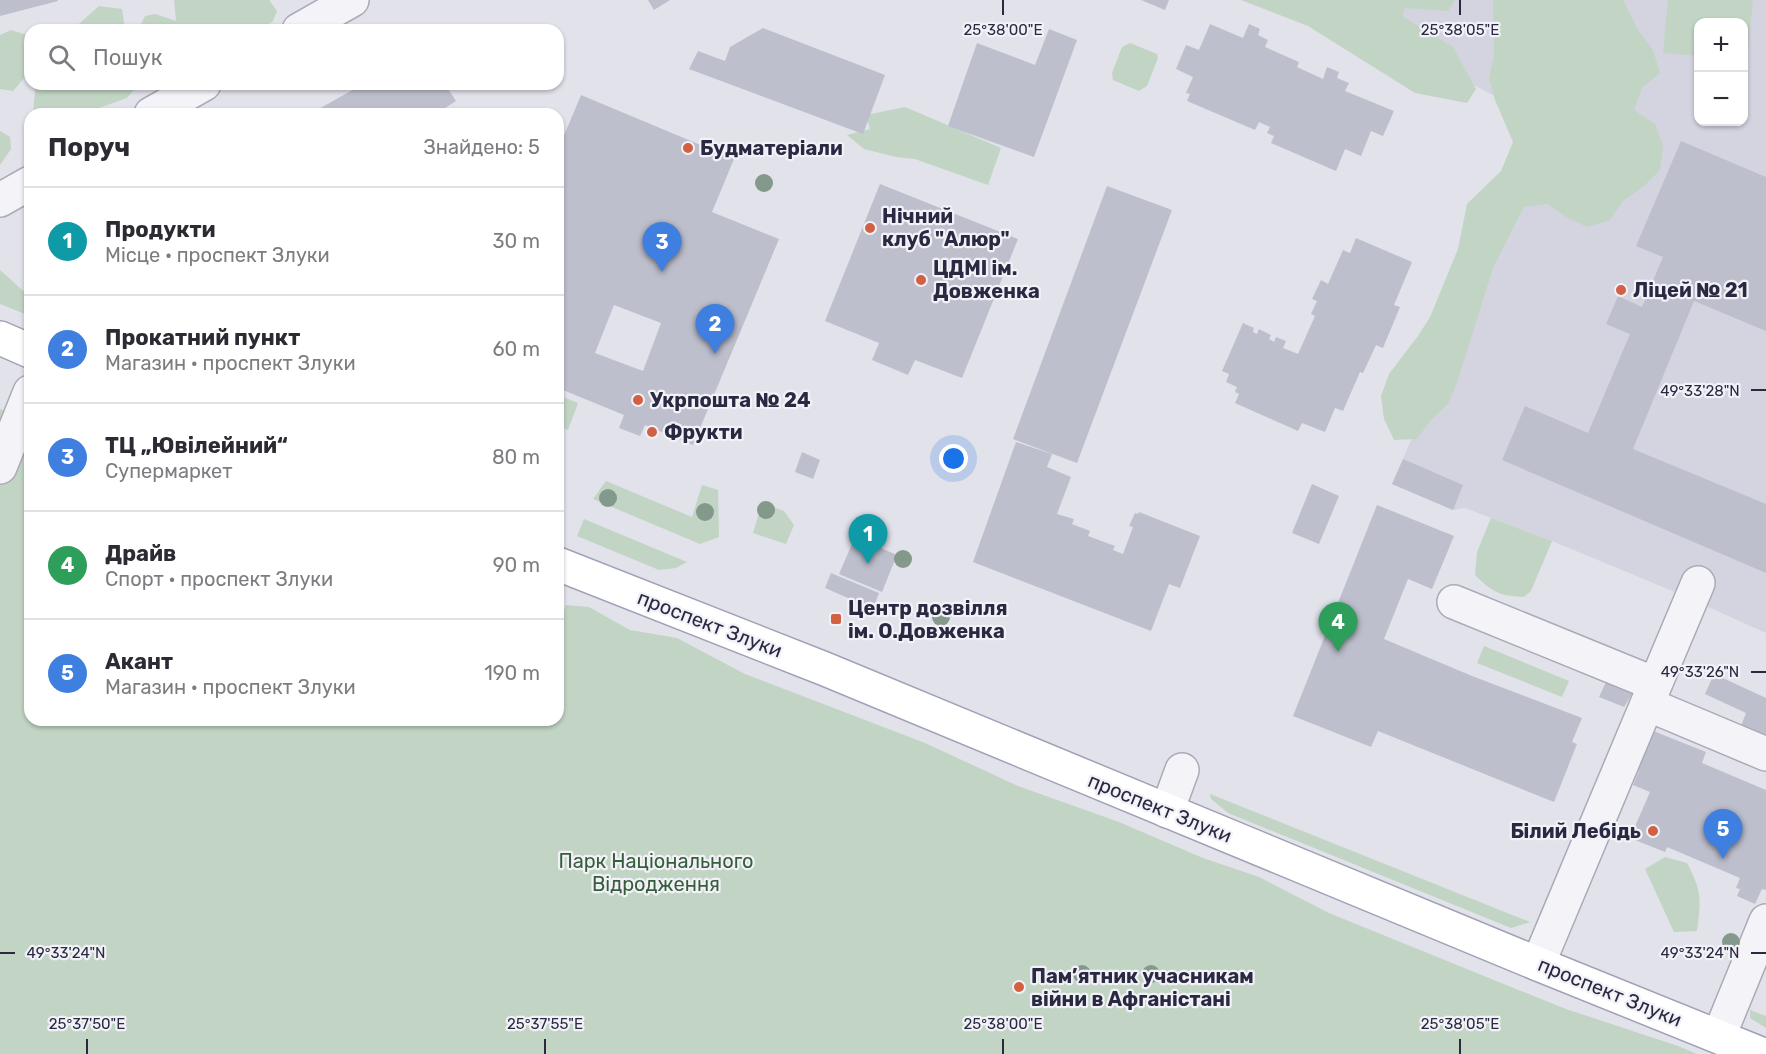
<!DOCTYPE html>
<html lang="uk">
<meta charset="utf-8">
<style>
body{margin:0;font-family:Rubik,sans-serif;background:#f2f2f3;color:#2b2b33}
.controls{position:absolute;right:18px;top:18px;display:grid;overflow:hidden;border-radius:12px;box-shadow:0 2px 4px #0004}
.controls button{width:54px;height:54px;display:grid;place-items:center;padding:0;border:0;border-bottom:2px solid #e1e1e2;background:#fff;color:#2b2b33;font:30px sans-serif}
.you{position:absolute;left:954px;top:459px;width:21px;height:21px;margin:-15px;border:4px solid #fff;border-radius:50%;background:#1a73e8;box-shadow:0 0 0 9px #1a73e833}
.badge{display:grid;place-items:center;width:39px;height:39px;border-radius:50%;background:#b45309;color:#fff;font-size:20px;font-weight:700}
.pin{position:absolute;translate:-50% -50px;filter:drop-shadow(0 2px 3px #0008)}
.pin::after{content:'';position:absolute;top:32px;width:21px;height:18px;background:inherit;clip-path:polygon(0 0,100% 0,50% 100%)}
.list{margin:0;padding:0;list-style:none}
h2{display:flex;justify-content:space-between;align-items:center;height:78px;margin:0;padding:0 24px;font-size:26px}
h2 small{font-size:20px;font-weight:400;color:#7c7c81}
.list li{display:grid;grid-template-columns:39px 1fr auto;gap:18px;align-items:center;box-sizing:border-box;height:108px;padding:0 24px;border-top:2px solid #e1e1e2}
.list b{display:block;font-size:22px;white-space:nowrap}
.list p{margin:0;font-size:20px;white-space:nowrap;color:#7c7c81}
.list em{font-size:20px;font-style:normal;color:#7c7c81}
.icon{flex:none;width:33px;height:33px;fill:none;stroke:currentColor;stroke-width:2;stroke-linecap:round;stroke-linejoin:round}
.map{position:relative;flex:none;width:1766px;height:1054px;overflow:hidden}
.search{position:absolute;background:#fff;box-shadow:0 2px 4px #0004;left:24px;top:24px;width:540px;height:66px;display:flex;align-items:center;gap:15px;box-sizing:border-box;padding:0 21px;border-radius:18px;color:#7c7c81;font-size:22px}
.panel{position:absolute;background:#fff;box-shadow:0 2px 4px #0004;left:24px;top:108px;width:540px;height:618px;border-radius:18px}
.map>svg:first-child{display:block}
.built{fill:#d3d4df;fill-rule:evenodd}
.green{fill:#c2d4c4}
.building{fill:#bebfcd;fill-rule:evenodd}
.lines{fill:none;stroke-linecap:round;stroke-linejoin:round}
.minor-casing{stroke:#aaaab8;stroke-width:36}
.major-casing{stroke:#a0a1b6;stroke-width:36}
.minor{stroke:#f4f4f8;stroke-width:33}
.major{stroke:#fff;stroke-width:33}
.tree{fill:#83998b}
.ticks{fill:none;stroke:#292942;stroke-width:2}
.poi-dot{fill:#d06145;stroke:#f1f1f7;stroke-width:2}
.labels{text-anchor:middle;stroke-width:4.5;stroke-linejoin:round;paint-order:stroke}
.poi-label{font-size:20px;font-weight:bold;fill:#292942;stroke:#f1f1f7;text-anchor:start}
.street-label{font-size:20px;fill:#292942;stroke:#f1f1f7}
.park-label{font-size:20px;fill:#365e3d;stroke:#f1f1f7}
.ticks-label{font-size:15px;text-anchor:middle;fill:#292942;stroke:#f1f1f7;stroke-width:4.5;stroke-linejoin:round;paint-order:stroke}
</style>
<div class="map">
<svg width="1766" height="1054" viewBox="0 0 1766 1054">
<rect width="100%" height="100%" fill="#e1e2ea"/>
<path class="built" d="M1310 0H1581L1545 122Z
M1584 0H1766V633L1675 592 1552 541 1465 508 1453 510 1392 484 1567 80ZM1698 22H1744V122H1698Z"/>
<path class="green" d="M174 0H269L277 11 273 21 261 30H138L145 16 155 14 176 21Z
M1241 0H1455L1448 11 1405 8 1402 16 1453 47 1476 89 1467 103 1415 93 1308 26Z
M1493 0H1623L1638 30 1653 50 1660 73 1642 88 1634 110 1655 124 1663 146 1660 170 1643 187 1623 201 1610 220 1587 227 1566 217 1548 204 1524 207 1493 268 1457 383 1448 404 1430 421 1417 439 1394 440 1384 419 1381 396 1389 374 1418 336 1430 317 1458 249 1467 204 1501 171 1513 142 1495 100 1489 78 1494 55Z
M1668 0H1753L1747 61H1744V22H1698V56L1663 53Z
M99 6 122 9 125 30H72Z
M11 30 30 36V71L13 91 0 89V35Z
M1130 43 1157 54 1158 58 1147 86 1139 91 1113 80 1112 73 1122 47Z
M33 84H139L127 98 82 114H33L35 91Z
M905 107 1001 148 988 185 915 159 896 157 864 149 847 135 870 129 866 115Z
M0 131 10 137 11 149 0 165Z
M0 270 30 297V316L0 304Z
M558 395 578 403 568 430 558 426Z
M0 409 30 421V720H558V628L566 605 589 607 630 630 677 638 745 674 925 743 1018 786 1119 822 1203 858 1259 877 1329 913 1484 976 1566 1009 1678 1046 1697 1054H0Z
M606 481 692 517 702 485 718 490 719 537 700 544 593 499Z
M762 503 784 511 794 525 786 544 753 533Z
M1491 518 1552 541 1531 591 1524 597C1500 596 1492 592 1475 575L1477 552Z
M584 519 687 562 676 568 659 570 577 536Z
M1484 646 1569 681 1562 697 1477 663Z
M1210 794 1530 922 1511 928 1228 813 1211 799Z
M1665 857 1687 863C1702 891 1701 900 1697 931L1674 932 1645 869Z
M1750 1010 1766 1016V1028L1750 1018Z"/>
<path class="building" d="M0 0H58V1L0 16Z
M648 0H670L654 10Z
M1141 0H1169L1165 10Z
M1210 24 1243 38 1249 24 1260 29 1258 35 1268 40 1265 47 1299 62 1297 67 1323 79 1327 67 1339 72 1337 78 1349 83 1345 91 1394 111 1383 136 1371 131 1361 156 1345 149 1336 171 1271 143 1274 136 1267 133 1270 127 1259 122 1255 130 1187 101 1190 94 1186 93 1193 77 1176 69 1186 45 1199 50Z
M763 28 885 75 863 134 689 69 698 51 725 61 730 47Z
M1049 29 1077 40 1034 157 948 126 977 43 1035 65Z
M363 84H445L456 101 436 114H310Z
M581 95 734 159 712 212 779 239 693 445 645 425 640 436 619 428 624 415 558 388V150ZM614 305 661 323 643 371 595 353Z
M1681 141 1766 177V331L1694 301 1633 449 1766 504V573L1502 460 1525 406 1588 433 1630 334 1606 324 1618 296 1642 307 1663 257 1636 246Z
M880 184 1018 239 962 378 915 360 908 375 872 360 879 343 825 321Z
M1107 186 1172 210 1077 463 1013 439Z
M1356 238 1412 262 1394 305 1400 307 1383 348 1376 345 1363 373 1360 372 1343 411 1335 408 1325 432 1302 423 1298 431 1235 403 1239 394 1235 392 1237 387 1226 382 1229 374 1222 371 1243 323 1254 328 1253 332 1257 334 1259 329 1271 335 1269 339 1274 342 1276 337 1286 341 1283 348 1298 354 1315 316 1311 314 1317 301 1312 299 1321 280 1328 284 1343 250 1350 253Z
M1016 442 1052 454 1047 467 1071 477 1057 514 1074 519 1072 524 1090 531 1088 536 1115 546 1113 550 1123 554 1133 527 1129 526 1135 513 1138 514 1139 512 1200 536 1180 588 1169 584 1151 631 973 562Z
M802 452 820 460 813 479 795 472Z
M1403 459 1463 485 1453 510 1392 484Z
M1312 484 1339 496 1319 544 1292 533Z
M1377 505 1454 536 1432 589 1408 579 1384 639 1472 676 1582 718 1572 742 1577 744 1554 802 1378 731 1371 747 1293 716Z
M855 537 897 555 882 592 839 574Z
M831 573 879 593 873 609 825 588Z
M1714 674 1766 698V736L1741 726 1746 713 1705 694Z
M1607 680 1634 691 1624 707 1599 697Z
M1651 730 1706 752 1702 763 1766 790V890L1762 889 1755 904 1737 896 1740 889 1736 888 1740 878 1667 847 1665 852 1630 838 1650 792 1633 785 1639 771 1634 769Z"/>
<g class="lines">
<defs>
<path id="minor" d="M299 30 352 0
M151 114 204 84
M0 200 30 183
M0 467 30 392
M1454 602 1655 684
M1647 704 1698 583
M1167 811 1182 770
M1538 964 1647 704 1766 754
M1719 1036 1766 921"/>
<path id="major" d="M0 338 30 351
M558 564 825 669 1538 964 1761 1054"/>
</defs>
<use href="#minor" class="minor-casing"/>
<use href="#major" class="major-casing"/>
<use href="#minor" class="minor"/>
<use href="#major" class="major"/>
</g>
<g class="tree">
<circle cx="764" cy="183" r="9"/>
<circle cx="608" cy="498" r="9"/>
<circle cx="766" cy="510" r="9"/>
<circle cx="705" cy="512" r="9"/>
<circle cx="903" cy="559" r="9"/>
<circle cx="941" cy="617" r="9"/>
<circle cx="1731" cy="942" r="9"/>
<circle cx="1082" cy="974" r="9"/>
<circle cx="1151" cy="974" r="9"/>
</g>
<path class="ticks" d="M1003 0V15M1460 0V15M1751 390H1766M1751 672H1766M0 953H15M1751 953H1766M87 1039V1054M545 1039V1054M1003 1039V1054M1460 1039V1054"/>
<g class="poi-dot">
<circle cx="688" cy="148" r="6"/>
<circle cx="870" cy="228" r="6"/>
<circle cx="921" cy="280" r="6"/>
<circle cx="1621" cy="290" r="6"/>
<circle cx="638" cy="400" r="6"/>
<circle cx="652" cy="432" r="6"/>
<rect x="830" y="613" width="12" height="12" rx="3"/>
<circle cx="1653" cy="831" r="6"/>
<circle cx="1019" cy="987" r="6"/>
</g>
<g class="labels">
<g class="poi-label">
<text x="700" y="155">Будматеріали</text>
<text x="882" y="223">Нічний<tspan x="882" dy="23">клуб "Алюр"</tspan></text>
<text x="933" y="275">ЦДМІ ім.<tspan x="933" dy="23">Довженка</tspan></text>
<text x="1633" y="297">Ліцей № 21</text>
<text x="650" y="407">Укрпошта № 24</text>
<text x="664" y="439">Фрукти</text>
<text x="848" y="615">Центр дозвілля<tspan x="848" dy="23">ім. О.Довженка</tspan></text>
<text x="1641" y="838" text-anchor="end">Білий Лебідь</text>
<text x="1031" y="983">Пам’ятник учасникам<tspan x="1031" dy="23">війни в Афганістані</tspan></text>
</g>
<g class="street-label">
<text transform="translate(710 624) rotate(21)" y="7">проспект Злуки</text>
<text transform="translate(1160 808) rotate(22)" y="7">проспект Злуки</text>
<text transform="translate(1610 992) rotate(22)" y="7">проспект Злуки</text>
</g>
<g class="park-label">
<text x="656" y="868">Парк Національного<tspan x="656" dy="23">Відродження</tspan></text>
</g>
</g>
<g class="ticks-label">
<text x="1003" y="35">25°38'00"E</text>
<text x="1460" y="35">25°38'05"E</text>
<text x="1700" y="396">49°33'28"N</text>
<text x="1700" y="677">49°33'26"N</text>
<text x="66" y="958">49°33'24"N</text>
<text x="1700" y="958">49°33'24"N</text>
<text x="87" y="1029">25°37'50"E</text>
<text x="545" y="1029">25°37'55"E</text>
<text x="1003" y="1029">25°38'00"E</text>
<text x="1460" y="1029">25°38'05"E</text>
</g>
</svg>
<div class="controls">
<button>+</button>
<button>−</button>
</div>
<div class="you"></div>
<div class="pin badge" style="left:868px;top:564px;background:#0f9aa8">1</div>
<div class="pin badge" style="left:715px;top:354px;background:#3f7fe0">2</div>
<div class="pin badge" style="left:662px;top:272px;background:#3f7fe0">3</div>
<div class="pin badge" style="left:1338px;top:652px;background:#2e9e5b">4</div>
<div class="pin badge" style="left:1723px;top:859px;background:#3f7fe0">5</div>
<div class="search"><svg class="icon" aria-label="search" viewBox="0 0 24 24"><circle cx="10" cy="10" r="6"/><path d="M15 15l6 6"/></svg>Пошук</div>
<section class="panel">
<h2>Поруч<small>Знайдено: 5</small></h2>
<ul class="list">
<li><span class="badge" style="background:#0f9aa8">1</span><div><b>Продукти</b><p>Місце · проспект Злуки</p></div><em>30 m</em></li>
<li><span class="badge" style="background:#3f7fe0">2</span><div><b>Прокатний пункт</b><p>Магазин · проспект Злуки</p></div><em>60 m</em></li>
<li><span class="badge" style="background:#3f7fe0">3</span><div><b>ТЦ „Ювілейний“</b><p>Супермаркет</p></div><em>80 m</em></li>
<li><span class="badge" style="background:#2e9e5b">4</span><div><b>Драйв</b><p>Спорт · проспект Злуки</p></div><em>90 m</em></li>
<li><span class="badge" style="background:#3f7fe0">5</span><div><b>Акант</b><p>Магазин · проспект Злуки</p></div><em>190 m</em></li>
</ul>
</section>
</div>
